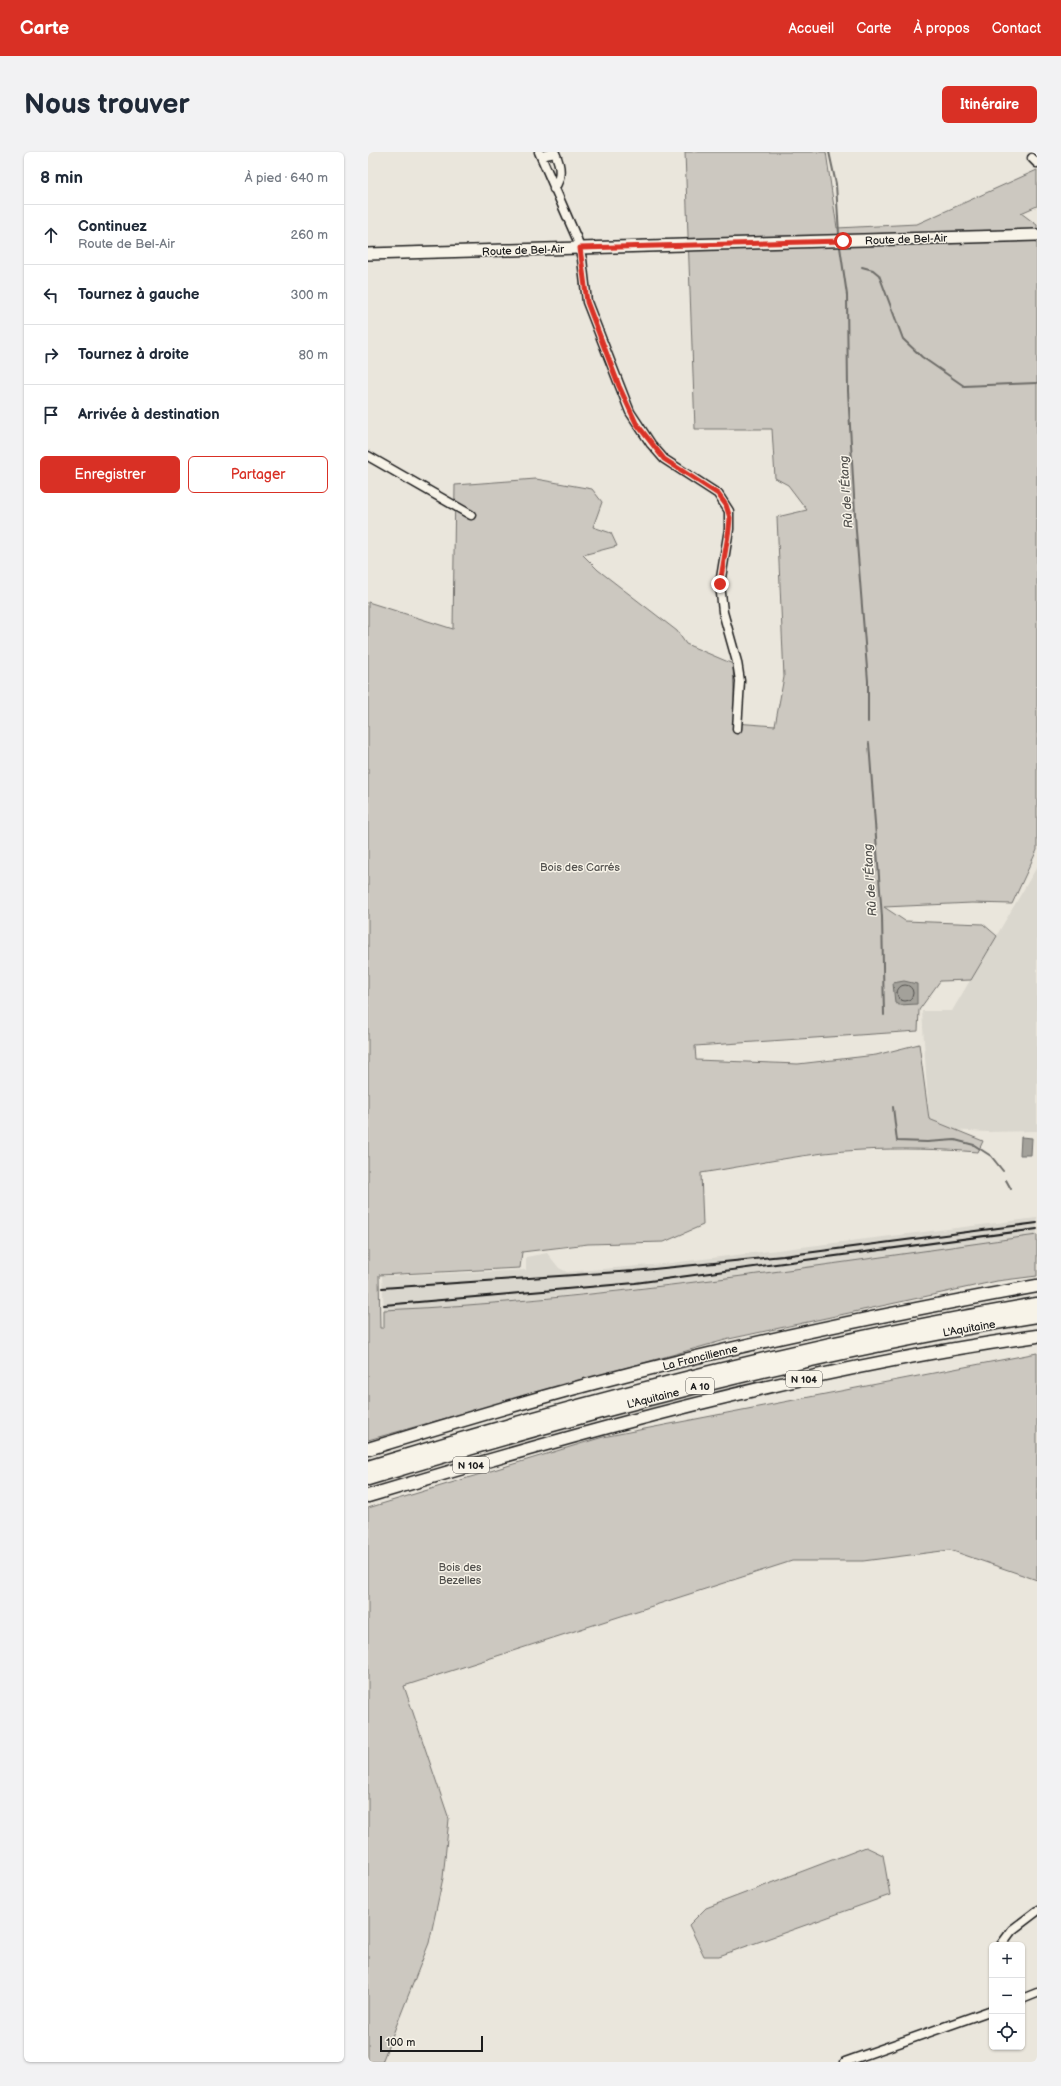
<!DOCTYPE html>
<html lang="fr">
<meta charset="utf-8">
<style>
body{margin:0;font-family:"Balsamiq Sans",sans-serif;background:#f2f2f3;color:#1f2937}
.controls{position:absolute;right:12px;bottom:12px;display:grid;overflow:hidden;border-radius:6px;box-shadow:0 1px 3px #0004}
.controls button{width:36px;height:36px;display:grid;place-items:center;padding:0;border:0;border-bottom:1px solid #e0e1e3;background:#fff;color:#1f2937;font:20px sans-serif}
.scale{position:absolute;left:12px;bottom:10px;width:103px;box-sizing:border-box;padding-left:4px;border:2px solid #1c1c1c;border-top:0;font-size:11px;line-height:14px;white-space:nowrap;color:#1c1c1c;-webkit-text-stroke:3px #f7f3e8;paint-order:stroke}
.stop{position:absolute;width:12px;height:12px;margin:-9px;border:3px solid #d93025;border-radius:50%;background:#fff}
.stop.end{background:#d93025;border-color:#fff;box-shadow:0 1px 4px #0008}
.list{margin:0;padding:0;list-style:none}
h2{display:flex;justify-content:space-between;align-items:center;height:52px;margin:0;padding:0 16px;font-size:17px}
h2 small{font-size:13px;font-weight:400;color:#747a83}
.list li{display:grid;grid-template-columns:26px 1fr auto;gap:12px;align-items:center;box-sizing:border-box;height:60px;padding:0 16px;border-top:1px solid #e0e1e3}
.list b{display:block;font-size:15px;white-space:nowrap}
.list p{margin:0;font-size:13px;white-space:nowrap;color:#747a83}
.list em{font-size:13px;font-style:normal;color:#747a83}
.actions{display:flex;gap:8px;padding:12px 16px}
.actions a{flex:1;padding:9px 0;border:1px solid #d93025;border-radius:6px;text-align:center;font-size:14px;color:#d93025}
.actions .main{background:#d93025;color:#fff}
.icon{flex:none;width:22px;height:22px;fill:none;stroke:currentColor;stroke-width:2;stroke-linecap:round;stroke-linejoin:round}
.map{position:relative;flex:none;width:669px;height:1910px;overflow:hidden;border-radius:6px}
header{display:flex;align-items:center;gap:24px;box-sizing:border-box;height:56px;padding:0 20px;background:#d93025;color:#fff}
header strong{font-size:19px}
nav{display:flex;gap:22px;margin-inline-start:auto;font-size:14px}
.intro{display:flex;align-items:center;justify-content:space-between;box-sizing:border-box;height:96px;padding:0 24px}
h1{margin:0;font-size:28px}
.button{padding:10px 18px;border-radius:6px;background:#d93025;color:#fff;font-size:14px;font-weight:700}
main{display:flex;gap:24px;padding:0 24px}
aside{flex:1;background:#fff;border-radius:6px;box-shadow:0 1px 3px #0004}
.map>svg:first-child{display:block}
.built{fill:#dad7ce}
.green{fill:#ccc8c0;stroke:#74726e}
.water{fill:#a3a19a;stroke:#6d6c68}
.lines{fill:none;stroke-linecap:round;stroke-linejoin:round}
.shore{stroke:#52514e;stroke-width:1}
.stream{stroke:#6d6c68;stroke-width:2}
.minor-casing{stroke:#1c1c1c;stroke-width:11}
.major-casing{stroke:#1c1c1c;stroke-width:14}
.highway-casing{stroke:#1c1c1c;stroke-width:15}
.minor{stroke:#f7f3e8;stroke-width:8}
.major{stroke:#f7f3e8;stroke-width:11}
.highway{stroke:#f7f3e8;stroke-width:12}
.rail{stroke:#1c1c1c;stroke-width:2}
.route{stroke:#d93025;stroke-width:5}
.labels{text-anchor:middle;stroke-width:3;stroke-linejoin:round;paint-order:stroke}
.shield{fill:#f7f3e8;stroke:#5e5c59;stroke-width:1}
.shield-label{font-size:10px;font-weight:bold;fill:#1c1c1c}
.street-label{font-size:11px;fill:#1c1c1c;stroke:#f7f3e8}
.park-label{font-size:11px;fill:#51504d;stroke:#f7f3e8}
.water-label{font-size:12px;font-style:italic;fill:#52514e;stroke:#f7f3e8}
</style>
<header>
<strong>Carte</strong>
<nav><a>Accueil</a><a>Carte</a><a>À propos</a><a>Contact</a></nav>
</header>
<div class="intro"><h1>Nous trouver</h1><a class="button">Itinéraire</a></div>
<main>
<aside>
<h2>8 min<small>À pied · 640 m</small></h2>
<ul class="list">
<li><svg class="icon" aria-label="ahead" viewBox="0 0 24 24"><path d="M12 20V5M6 11l6-6 6 6"/></svg><div><b>Continuez</b><p>Route de Bel-Air</p></div><em>260 m</em></li>
<li><svg class="icon" aria-label="left" viewBox="0 0 24 24"><path d="M17 20v-9H6M10 6l-5 5 5 5"/></svg><div><b>Tournez à gauche</b></div><em>300 m</em></li>
<li><svg class="icon" aria-label="right" viewBox="0 0 24 24"><path d="M7 20v-9h11M14 6l5 5-5 5"/></svg><div><b>Tournez à droite</b></div><em>80 m</em></li>
<li><svg class="icon" aria-label="arrive" viewBox="0 0 24 24"><path d="M6 21V4h12l-3 4 3 4H6"/></svg><div><b>Arrivée à destination</b></div></li>
</ul>
<div class="actions"><a class="main">Enregistrer</a><a>Partager</a></div>
</aside>
<div class="map">
<svg width="669" height="1910" viewBox="0 0 669 1910">
<rect width="100%" height="100%" fill="#eae6dc"/>
<filter id="ink" filterUnits="userSpaceOnUse"><feTurbulence type="fractalNoise" baseFrequency=".025" numOctaves="2"/><feDisplacementMap in="SourceGraphic" scale="8" xChannelSelector="R" yChannelSelector="G"/><feConvolveMatrix kernelMatrix="1 2 1 2 8 2 1 2 1" color-interpolation-filters="sRGB"/></filter>
<g filter="url(#ink)">
<path class="built" d="M669 715V979L619 980 585 978 561 967 554 859H584Z
M669 1066V1083L529 1103 355 1127 88 1155 16 1158 14 1124 158 1118V1105L179 1101 191 1116 199 1120 295 1112Z"/>
<path class="green" d="M317 0H458L469 76 549 72 669 18V54L653 61 669 73V698L644 752 604 751 516 755 537 769 615 772 629 784 603 828 572 829 551 858 550 879 327 894 328 908 430 912 508 903 551 892 561 967 615 989 610 1000C571 997 532 996 494 998 440 1000 386 1013 333 1021L335 1073 296 1090 220 1092 154 1100 152 1116 11 1123 12 1176H16V1158C235 1148 452 1113 669 1083V1124L629 1129 361 1187 0 1288V450L85 477 87 333 168 327 224 337 234 350 225 375 243 381 249 394 215 403 230 418 309 479 318 492 365 512 367 571 407 574 416 525 409 365 439 358 420 333 407 326 404 277H327Z
M669 1201V1428L582 1398 495 1409H424L36 1534 81 1667 75 1726 61 1791 14 1910H0V1356L235 1285Z
M498 1695 515 1703 522 1743 351 1804H336L321 1773 338 1756Z"/>
<path class="water" d="M536 829 549 832V852L531 853 527 851 525 831Z
M653 985 664 986 663 1003H652Z"/>
<g class="lines">
<path class="shore" d="M529 841a8 8 0 1 1 16 0a8 8 0 1 1-16 0Z"/>
<path class="stream" d="M461 0 468 32 471 82
M472 95 479 143 480 239 488 379 500 529V570
M494 115 505 118 511 123 535 187 554 205 596 234 669 231
M501 591 514 765 516 863
M525 955 529 989 559 990 587 988 606 993 623 1004 635 1019
M638 1028 643 1037"/>
<defs>
<path id="minor" d="M171 0 209 87 214 107 219 150 262 260 283 292 296 307 350 342 361 359V377L352 432 355 460 369 510 372 529 369 577
M173 4 187 1C193 14 194 25 186 37
M664 6 669 11
M0 304 103 363
M633 1793 644 1778 669 1759
M654 1847 669 1841
M477 1910 624 1858"/>
<path id="major" d="M0 102 669 83"/>
<path id="highway" d="M0 1297C75 1274 150 1251 226 1231 372 1192 520 1161 669 1134
M0 1315C220 1247 442 1190 669 1152
M0 1327C220 1260 442 1201 669 1164
M0 1344C220 1278 441 1216 669 1184"/>
</defs>
<use href="#minor" class="minor-casing"/>
<use href="#major" class="major-casing"/>
<use href="#highway" class="highway-casing"/>
<use href="#minor" class="minor"/>
<use href="#major" class="major"/>
<use href="#highway" class="highway"/>
<path class="rail" d="M14 1136 266 1119 415 1104 669 1071
M16 1153 267 1131 669 1077"/>
</g>
</g>
<g class="lines" filter="url(#ink)">
<path class="route" d="M352 432 361 377 362 366 358 353 350 342 296 307 268 271 251 234 219 150 212 96 475 89"/>
</g>
<g class="labels">
<g class="shield">
<rect x="418" y="1219" width="36" height="16" rx="3"/>
<rect x="318" y="1226" width="28" height="16" rx="3"/>
<rect x="85" y="1305" width="36" height="16" rx="3"/>
</g>
<g class="shield-label">
<text x="436" y="1231">N 104</text>
<text x="332" y="1238">A 10</text>
<text x="103" y="1317">N 104</text>
</g>
<g class="street-label">
<text transform="translate(538 87) rotate(-2)" y="4">Route de Bel-Air</text>
<text transform="translate(155 98) rotate(-2)" y="4">Route de Bel-Air</text>
<text transform="translate(601 1176) rotate(-10)" y="4">L'Aquitaine</text>
<text transform="translate(332 1205) rotate(-14)" y="4">La Francilienne</text>
<text transform="translate(285 1246) rotate(-14)" y="4">L'Aquitaine</text>
</g>
<g class="park-label">
<text x="212" y="719">Bois des Carrés</text>
<text x="92" y="1419">Bois des<tspan x="92" dy="13">Bezelles</tspan></text>
</g>
<g class="water-label">
<text transform="translate(478 340) rotate(-94)" y="4">Rû de l'Étang</text>
<text transform="translate(502 728) rotate(-94)" y="4">Rû de l'Étang</text>
</g>
</g>
</svg>
<div class="controls">
<button>+</button>
<button>−</button>
<button><svg class="icon" aria-label="locate" viewBox="0 0 24 24"><circle cx="12" cy="12" r="6"/><path d="M12 2v4M12 18v4M2 12h4M18 12h4"/></svg></button>
</div>
<div class="scale">100 m</div>
<div class="stop" style="left:475px;top:89px"></div>
<div class="stop end" style="left:352px;top:432px"></div>
</div>
</main>
